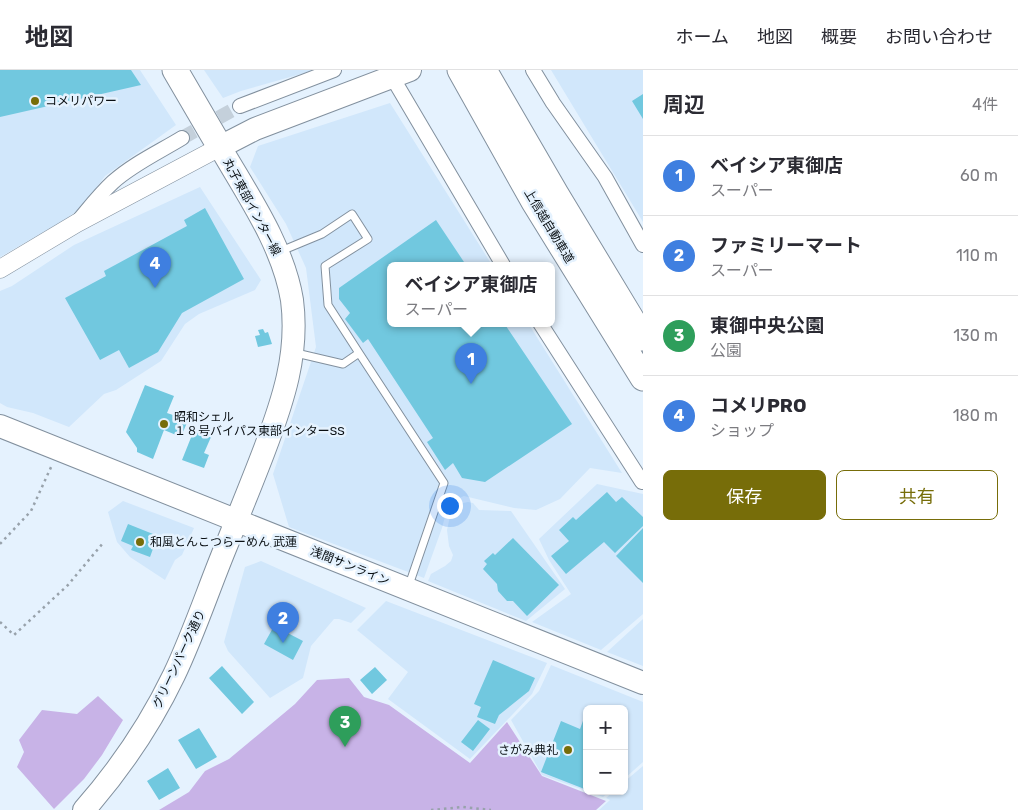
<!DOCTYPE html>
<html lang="ja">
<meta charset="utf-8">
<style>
body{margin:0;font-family:Rubik,"Noto Sans JP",sans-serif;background:#f2f2f3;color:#2b2b33}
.controls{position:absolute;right:15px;bottom:15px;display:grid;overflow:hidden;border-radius:8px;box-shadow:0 1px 4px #0004}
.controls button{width:45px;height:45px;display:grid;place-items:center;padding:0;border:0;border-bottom:1px solid #e1e1e2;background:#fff;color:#2b2b33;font:25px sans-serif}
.you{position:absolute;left:449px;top:435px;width:18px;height:18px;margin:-12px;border:4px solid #fff;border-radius:50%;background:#1a73e8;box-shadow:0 0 0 8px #1a73e833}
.badge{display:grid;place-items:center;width:32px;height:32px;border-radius:50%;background:#776d09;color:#fff;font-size:16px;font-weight:700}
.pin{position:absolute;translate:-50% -41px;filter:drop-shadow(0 1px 2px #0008)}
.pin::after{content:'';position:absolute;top:26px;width:18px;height:15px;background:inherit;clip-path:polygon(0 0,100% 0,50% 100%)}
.popup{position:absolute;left:387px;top:192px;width:168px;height:65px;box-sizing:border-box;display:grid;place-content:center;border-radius:8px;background:#fff;filter:drop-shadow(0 1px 4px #0005);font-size:16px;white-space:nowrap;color:#7c7c81}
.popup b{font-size:19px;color:#2b2b33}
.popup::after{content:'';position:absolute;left:50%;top:100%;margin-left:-10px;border:10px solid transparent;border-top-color:#fff}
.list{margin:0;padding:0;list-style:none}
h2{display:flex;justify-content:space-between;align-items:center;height:65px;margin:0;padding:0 20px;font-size:21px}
h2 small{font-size:16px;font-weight:400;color:#7c7c81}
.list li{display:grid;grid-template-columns:32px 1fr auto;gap:15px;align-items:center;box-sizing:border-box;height:80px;padding:0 20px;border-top:1px solid #e1e1e2}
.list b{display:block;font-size:19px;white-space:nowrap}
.list p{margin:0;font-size:16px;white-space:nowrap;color:#7c7c81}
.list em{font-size:16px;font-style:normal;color:#7c7c81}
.actions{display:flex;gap:10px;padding:15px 20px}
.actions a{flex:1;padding:11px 0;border:1px solid #776d09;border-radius:8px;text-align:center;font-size:18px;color:#776d09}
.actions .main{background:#776d09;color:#fff}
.map{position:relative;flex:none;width:643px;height:740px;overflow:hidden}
header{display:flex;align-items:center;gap:30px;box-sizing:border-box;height:70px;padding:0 25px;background:#fff;border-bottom:1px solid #e1e1e2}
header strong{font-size:24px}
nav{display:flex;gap:28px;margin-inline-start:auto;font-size:18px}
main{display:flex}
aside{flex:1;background:#fff}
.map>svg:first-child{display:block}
.built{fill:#d1e7fb}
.green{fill:#c8b3e7}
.building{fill:#71c8df}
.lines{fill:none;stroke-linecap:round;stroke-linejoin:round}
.minor-tunnel{stroke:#c4d0db;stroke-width:14;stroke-dasharray:14 7;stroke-linecap:butt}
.service-casing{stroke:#82909e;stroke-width:9}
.minor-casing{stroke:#82909e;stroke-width:16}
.tertiary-casing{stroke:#82909e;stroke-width:19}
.primary-casing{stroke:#82909e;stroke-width:24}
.motorway-casing{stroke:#82909e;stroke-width:27}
.path{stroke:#98a2ab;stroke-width:2.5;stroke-dasharray:2.5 4;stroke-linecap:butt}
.service{stroke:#fff;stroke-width:7}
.minor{stroke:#fff;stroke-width:14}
.tertiary{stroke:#fff;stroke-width:18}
.primary{stroke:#fff;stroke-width:22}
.motorway{stroke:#fff;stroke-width:25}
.poi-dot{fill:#776d09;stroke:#e5f2fe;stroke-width:2}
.labels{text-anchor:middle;stroke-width:5;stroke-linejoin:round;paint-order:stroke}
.poi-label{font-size:12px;fill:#090f13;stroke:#e5f2fe;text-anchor:start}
.street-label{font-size:12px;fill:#090f13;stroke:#e5f2fe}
</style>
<header>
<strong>地図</strong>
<nav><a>ホーム</a><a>地図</a><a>概要</a><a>お問い合わせ</a></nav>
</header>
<main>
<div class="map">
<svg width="643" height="740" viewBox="0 0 643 740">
<rect width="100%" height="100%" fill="#e5f2fe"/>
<path class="built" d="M0 0H140L176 55 105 106 83 136 66 149 0 187Z
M204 0H315L241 21 223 28Z
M551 0H643V152Z
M390 33 492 195H391V253H528L622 403 590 398 560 429 536 440 514 438 464 426 454 430 448 435 442 458 424 508 289 457 273 404 316 277 306 198 286 154 250 97 258 76Z
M200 117 261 210 255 220 199 244 185 254 161 291 116 320 104 324 69 357 33 343 7 337 0 333V221L12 216 74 175Z
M597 414 643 424V544L601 580 532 552 571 524 549 490 539 469Z
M123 431 194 458 182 485 175 490 165 510 130 487 117 472 108 442Z
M468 432 473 433 479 440 511 441 565 519 526 551 428 511 431 504 445 496 451 491 453 485 449 476 447 460 451 442 458 434Z
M261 491 366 538 351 553 339 549H334L311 576 303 608 270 628 228 581 224 572 245 497Z
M386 531 547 593 532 624 470 689 388 629 408 602 357 560Z
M643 549V596L607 582Z
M551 595 643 632V692L624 709V639H587V721H610L603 727 542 705 511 650 539 621Z
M643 696V740H599L610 730 606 728 614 721H624V712Z"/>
<path class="green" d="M349 608 364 627 389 635 470 693 507 652 542 706 606 731 596 740H159L189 722 205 701 229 689 295 634 317 610Z
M98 626 123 650 102 685 84 709 54 739 17 697 24 682 19 670 42 640 77 644Z"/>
<path class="building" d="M0 0H131L141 15 0 47Z
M643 24V49L632 31Z
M205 138 244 209 182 243 158 282 129 298 119 280 100 290 65 228 106 206 104 201 187 156 184 150Z
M436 150 466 195H391V253H504L572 354 485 412 462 408 453 393 445 400 427 372 433 368 368 269 363 273 345 249 350 243 339 229V218Z
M263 259 265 263 268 262 272 274 258 277 255 266 260 265 258 260Z
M145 315 174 326 167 343 188 350 181 367 164 360 153 389 137 382V378L126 362Z
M194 360 211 367 204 383 209 385 204 398 182 390Z
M607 422 616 432 622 427 643 447V456L615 483 604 472 566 504 551 486 569 471 559 460 573 447 576 450Z
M128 454 153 464 149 474 154 476 150 487 131 480 133 476 121 471Z
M643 458V513L616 486Z
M513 468 559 515 527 546 513 531H507L498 521 497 514 483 499 487 494 484 491 493 483 495 485Z
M274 556 303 571 293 590 264 574Z
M493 590 535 608 529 621 499 645 495 654 477 647 481 637 474 634Z
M222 596 254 632 242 644 209 608Z
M375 597 387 610 372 624 360 610Z
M584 648 587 649V720L541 702 561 651 580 659Z
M478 650 490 659 473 681 461 672Z
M199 658 217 687 196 699 178 670Z
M168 698 180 718 159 730 147 711Z"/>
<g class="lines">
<path class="minor-tunnel" d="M182 68 240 36"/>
<defs>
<path id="service" d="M281 181 322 164 352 144 368 169 325 196 328 235 359 283
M296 283 343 294 359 283 444 413 409 515"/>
<path id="minor" d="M388 0 503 195
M533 0 553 33 605 107 643 175
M240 36 334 0
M79 150C90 137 100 124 113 112 133 94 159 82 182 68
M540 253 642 412 643 411"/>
<path id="tertiary" d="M0 199 77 153 220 77"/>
<path id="primary" d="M0 356 643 613
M84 740C120 699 150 655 174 605 195 561 210 514 229 469 241 439 253 410 264 381 283 331 299 284 292 230 283 175 247 124 220 77L255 59 410 0"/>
<path id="motorway" d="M175 0 220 77
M460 0 534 132 643 308
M484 0 556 124 643 268"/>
</defs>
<use href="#service" class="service-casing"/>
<use href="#minor" class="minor-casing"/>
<use href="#tertiary" class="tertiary-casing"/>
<use href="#primary" class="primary-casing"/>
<use href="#motorway" class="motorway-casing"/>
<path class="path" d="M0 474 31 441 52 395
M0 552 14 565 68 515 103 473
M431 740 463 737 491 740"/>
<use href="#service" class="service"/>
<use href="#minor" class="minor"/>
<use href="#tertiary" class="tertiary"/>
<use href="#primary" class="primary"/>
<use href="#motorway" class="motorway"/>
</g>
<g class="poi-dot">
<circle cx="35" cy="31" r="5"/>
<circle cx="164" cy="354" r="5"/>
<circle cx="140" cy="472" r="5"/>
<circle cx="568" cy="680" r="5"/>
</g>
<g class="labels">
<g class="poi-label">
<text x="45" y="35">コメリパワー</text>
<text x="174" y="351">昭和シェル<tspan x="174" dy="14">１８号バイパス東部インターSS</tspan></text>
<text x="150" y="476">和風とんこつらーめん 武蓮</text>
<text x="558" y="684" text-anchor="end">さがみ典礼</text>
</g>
<g class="street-label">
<text transform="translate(252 137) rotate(62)" y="4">丸子東部インター線</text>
<text transform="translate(549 156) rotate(59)" y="4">上信越自動車道</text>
<text transform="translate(350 496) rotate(22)" y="4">浅間サンライン</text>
<text transform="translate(179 589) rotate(-65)" y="4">グリーンパーク通り</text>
</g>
</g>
</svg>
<div class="controls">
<button>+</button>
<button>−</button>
</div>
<div class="you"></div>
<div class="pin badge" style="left:471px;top:314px;background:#3f7fe0">1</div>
<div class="popup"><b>ベイシア東御店</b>スーパー</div>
<div class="pin badge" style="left:283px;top:573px;background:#3f7fe0">2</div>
<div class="pin badge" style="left:345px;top:677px;background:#2e9e5b">3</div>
<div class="pin badge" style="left:155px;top:218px;background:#3f7fe0">4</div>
</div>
<aside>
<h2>周辺<small>4件</small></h2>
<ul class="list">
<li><span class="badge" style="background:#3f7fe0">1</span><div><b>ベイシア東御店</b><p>スーパー</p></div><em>60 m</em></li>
<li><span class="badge" style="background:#3f7fe0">2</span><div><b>ファミリーマート</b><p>スーパー</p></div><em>110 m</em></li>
<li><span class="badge" style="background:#2e9e5b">3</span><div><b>東御中央公園</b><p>公園</p></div><em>130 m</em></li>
<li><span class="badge" style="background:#3f7fe0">4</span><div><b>コメリPRO</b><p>ショップ</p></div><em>180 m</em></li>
</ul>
<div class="actions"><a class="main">保存</a><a>共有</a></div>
</aside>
</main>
